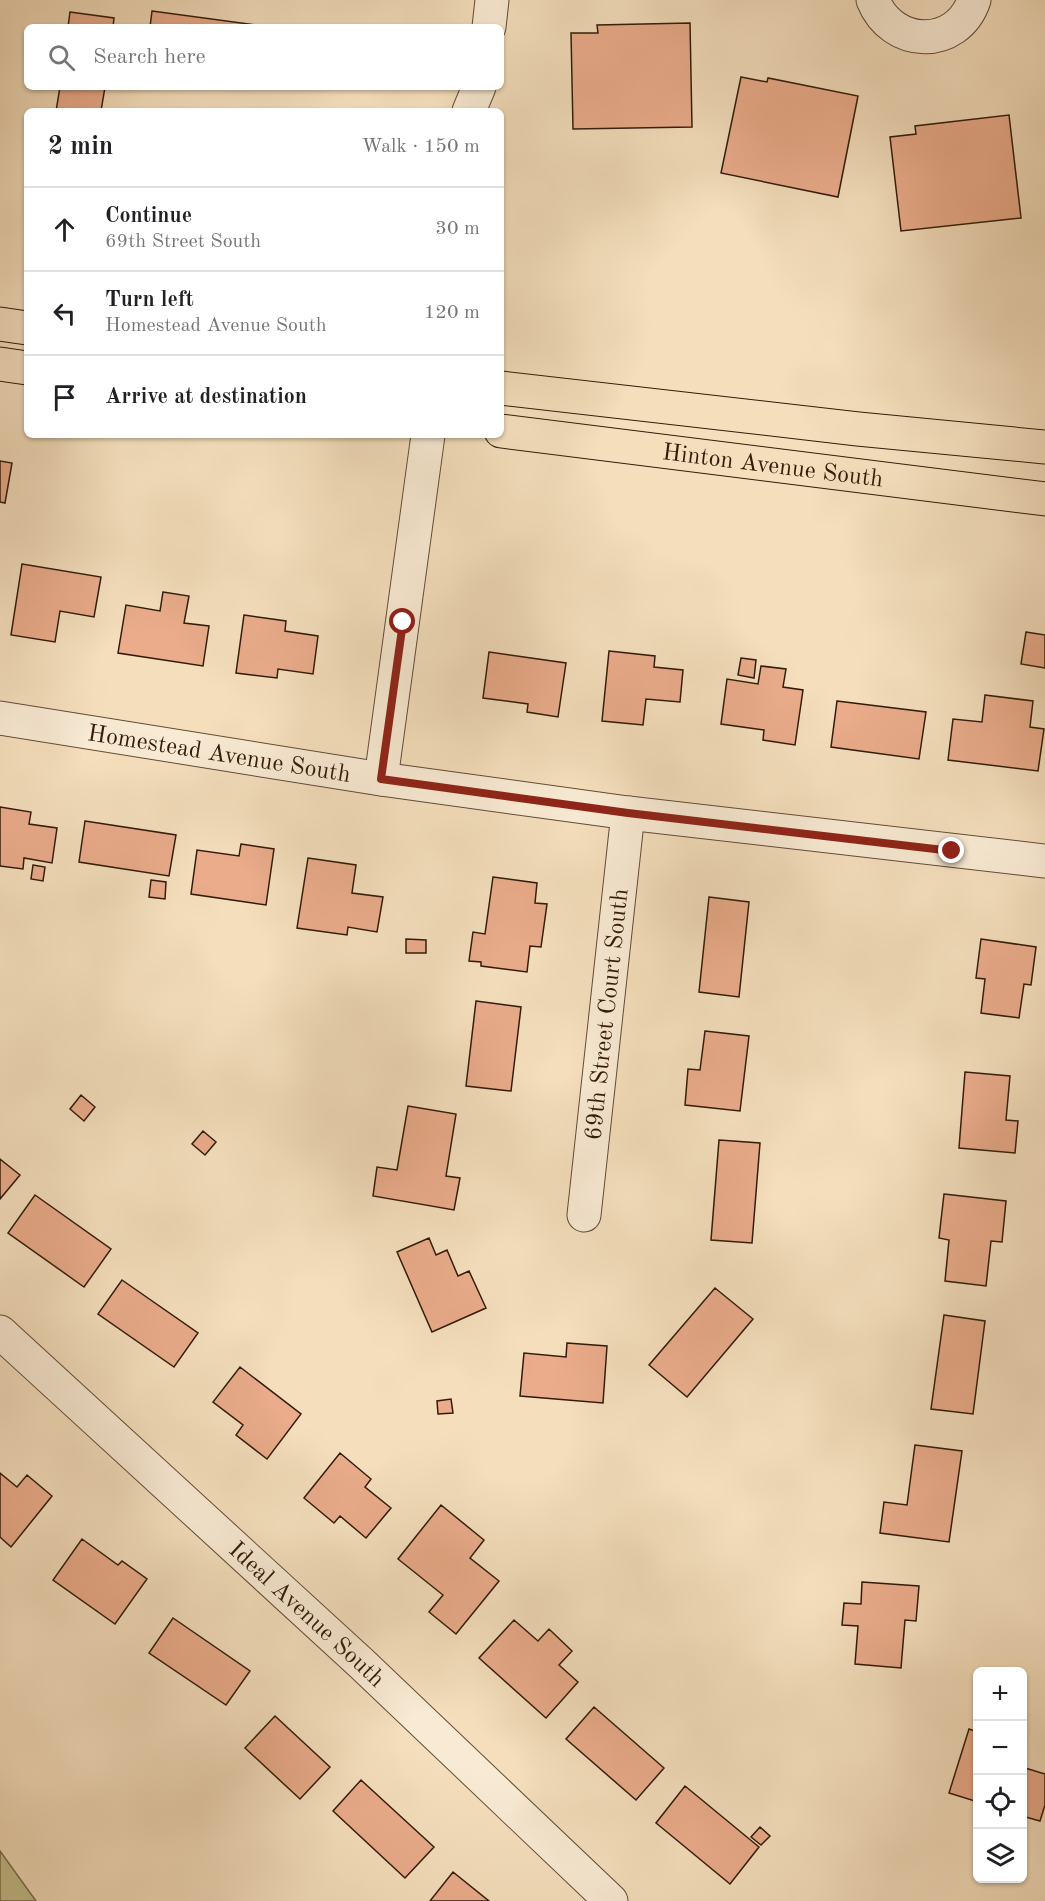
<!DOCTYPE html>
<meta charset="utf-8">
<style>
body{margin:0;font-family:"Old Standard TT",serif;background:#f2f2f2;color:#202124}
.controls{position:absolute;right:18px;bottom:18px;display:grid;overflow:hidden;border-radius:9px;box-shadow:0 2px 4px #0004}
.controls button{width:54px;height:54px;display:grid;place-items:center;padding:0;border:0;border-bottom:2px solid #e0e0e0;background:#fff;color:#202124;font:30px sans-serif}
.stop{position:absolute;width:18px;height:18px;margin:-14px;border:4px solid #8f2418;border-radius:50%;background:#fff}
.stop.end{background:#8f2418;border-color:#fff;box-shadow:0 2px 6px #0008}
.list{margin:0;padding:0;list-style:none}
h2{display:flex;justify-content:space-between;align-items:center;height:78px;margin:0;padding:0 24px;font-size:26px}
h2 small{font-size:20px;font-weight:400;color:#757577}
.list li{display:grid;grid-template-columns:39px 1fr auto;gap:18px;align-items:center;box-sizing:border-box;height:84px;padding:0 24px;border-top:2px solid #e0e0e0}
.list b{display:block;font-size:22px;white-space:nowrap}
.list p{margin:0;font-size:20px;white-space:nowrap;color:#757577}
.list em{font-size:20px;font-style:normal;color:#757577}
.icon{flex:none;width:33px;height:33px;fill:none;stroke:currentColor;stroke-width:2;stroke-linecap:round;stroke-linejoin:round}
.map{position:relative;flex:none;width:1045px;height:1901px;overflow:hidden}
.search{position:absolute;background:#fff;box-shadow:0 2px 4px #0004;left:24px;top:24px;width:480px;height:66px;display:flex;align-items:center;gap:15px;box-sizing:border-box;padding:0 21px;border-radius:9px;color:#757577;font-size:22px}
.panel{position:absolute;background:#fff;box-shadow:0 2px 4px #0004;left:24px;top:108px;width:480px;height:330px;border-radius:9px}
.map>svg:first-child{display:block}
.green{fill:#c2bf8c;stroke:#7a6d4a;stroke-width:1.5}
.building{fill:#eaac8b;stroke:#321b09;stroke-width:1.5}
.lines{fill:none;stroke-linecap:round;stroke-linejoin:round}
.minor-casing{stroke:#624c36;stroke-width:35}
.major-casing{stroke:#321b09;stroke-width:35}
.minor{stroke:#f8ead3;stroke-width:33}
.major{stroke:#f4debc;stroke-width:33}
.route{stroke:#8f2418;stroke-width:8}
.labels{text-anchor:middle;stroke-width:4.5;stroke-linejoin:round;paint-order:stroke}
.street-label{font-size:24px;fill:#321b09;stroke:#f8ead3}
</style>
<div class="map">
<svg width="1045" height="1901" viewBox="0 0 1045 1901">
<rect width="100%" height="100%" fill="#f4debc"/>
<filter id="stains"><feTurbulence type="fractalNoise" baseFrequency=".00333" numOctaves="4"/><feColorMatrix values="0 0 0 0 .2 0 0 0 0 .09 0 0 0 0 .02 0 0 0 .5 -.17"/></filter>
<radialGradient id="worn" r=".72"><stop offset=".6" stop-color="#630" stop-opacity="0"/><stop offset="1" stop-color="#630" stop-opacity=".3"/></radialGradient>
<path class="green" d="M0 1851 36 1901H0Z"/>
<path class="building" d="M152 11 271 27H150Z
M70 12 114 18 113 27H68Z
M690 23 692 127 573 129 571 33H598L597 25Z
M741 77 767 82 768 78 858 96 838 197 721 173Z
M60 87H105L101 111H56Z
M1009 115 1021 218 901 231 890 137 916 134 915 126Z
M0 461 12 463 5 503 0 502Z
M22 564 101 577 94 617 60 611 55 642 11 635Z
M163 592 189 596 184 623 209 626 203 666 118 653 126 605 160 611Z
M244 615 286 621 285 631 318 636 313 674 278 669 277 678 236 673Z
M1026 632 1045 635V668L1021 664Z
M609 651 655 656 654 667 683 670 680 702 646 699 643 725 602 721Z
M489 652 566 663 558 717 527 712 528 704 483 698Z
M741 658 756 660 754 678 738 675Z
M761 666 786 669 783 687 803 690 795 745 763 740 764 730 721 724 727 679 758 684Z
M985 695 1033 701 1030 727 1044 729 1038 771 948 760 953 719 982 722Z
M837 701 926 712 919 759 831 747Z
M0 807 31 812 29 824 57 828 52 863 24 858 23 869 0 866Z
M85 821 176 835 169 876 79 862Z
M241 844 274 849 266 905 191 894 197 850 239 856Z
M308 858 356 865 352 893 383 897 377 932 348 927 347 935 297 928Z
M33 865 45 867 43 881 31 879Z
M493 877 537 883 535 903 547 904 541 947 530 946 527 972 481 966V962L469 961 473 932 485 934Z
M151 880 166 882 165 899 149 897Z
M709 897 749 902 739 997 699 992Z
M406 939 426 940V953H406Z
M981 939 1036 947 1031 985 1024 984 1019 1018 981 1013 985 979 976 978Z
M476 1001 521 1007 511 1091 466 1086Z
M705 1031 749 1036 740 1111 685 1105 688 1069 700 1070Z
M965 1072 1010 1076 1006 1120 1018 1121 1015 1153 959 1148Z
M81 1095 95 1107 84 1121 70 1109Z
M408 1106 456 1114 446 1176 460 1178 454 1210 373 1196 377 1167 397 1170Z
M203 1131 216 1142 205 1155 192 1144Z
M719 1140 760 1143 752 1243 711 1240Z
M0 1159 20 1175 0 1199Z
M944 1194 1006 1201 1002 1242 991 1241 986 1286 945 1281 949 1240 939 1238Z
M35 1195 111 1249 84 1287 8 1233Z
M429 1238 436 1255 447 1250 458 1276 469 1271 486 1308 432 1332 397 1252Z
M122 1280 198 1333 174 1367 98 1314Z
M715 1288 753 1319 687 1397 649 1365Z
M944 1315 985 1321 973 1414 931 1409Z
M567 1343 607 1346 603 1403 520 1396 524 1353 566 1357Z
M240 1367 301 1414 267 1459 236 1435 243 1425 213 1402Z
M451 1399 453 1413 438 1414 437 1401Z
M915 1445 962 1451 949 1542 880 1533 884 1502 907 1505Z
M340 1453 371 1479 365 1487 391 1508 366 1538 340 1516 334 1523 304 1498Z
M0 1473 17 1487 27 1475 52 1496 11 1547 0 1537Z
M441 1505 484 1540 470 1558 499 1581 456 1634 429 1612 443 1595 398 1559Z
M82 1539 118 1565 122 1561 147 1579 115 1624 53 1580Z
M862 1582 919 1586 916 1621 905 1620 901 1668 855 1664 858 1626 842 1625 844 1603 861 1604Z
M173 1618 250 1671 226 1705 149 1653Z
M514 1620 538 1641 549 1629 572 1651 559 1665 578 1682 546 1718 479 1658Z
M594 1707 664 1768 636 1800 566 1739Z
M275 1716 330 1767 300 1799 245 1748Z
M969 1729 978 1732V1802L949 1793Z
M1022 1767 1045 1774V1805L1040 1821 1022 1816Z
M361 1780 434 1847 405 1878 333 1811Z
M685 1786 759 1847 730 1884 656 1823Z
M760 1827 770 1836 761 1845 751 1837Z
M453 1872 489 1901H430Z"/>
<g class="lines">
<defs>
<g id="minor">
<path d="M873 0C892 48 957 50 974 0"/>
<path d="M489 27 492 0"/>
<path d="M469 111 479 87"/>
<path id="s1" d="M0 718 381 779 628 813 1045 861"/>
<path d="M381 779 428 435"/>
<path id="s2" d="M584 1215 628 813"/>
<path id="s3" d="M0 1332 361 1663 611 1901"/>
</g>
<g id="major">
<path d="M0 324 27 328"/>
<path d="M0 364 27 368"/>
<path d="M501 388 858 429 1045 447"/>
<path id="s4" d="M501 431 1045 499"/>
</g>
</defs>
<use href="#minor" class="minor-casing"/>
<use href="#major" class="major-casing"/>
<use href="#minor" class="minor"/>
<use href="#major" class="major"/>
</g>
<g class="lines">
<path class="route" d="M403 622 381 779 628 813 952 851"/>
</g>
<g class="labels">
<g class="street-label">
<text dy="8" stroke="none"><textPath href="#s4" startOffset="274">Hinton Avenue South</textPath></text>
<text dy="8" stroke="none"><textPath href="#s1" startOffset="222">Homestead Avenue South</textPath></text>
<text dy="8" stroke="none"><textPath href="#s2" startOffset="202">69th Street Court South</textPath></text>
<text dy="8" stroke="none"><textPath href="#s3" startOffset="417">Ideal Avenue South</textPath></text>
</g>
</g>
<rect width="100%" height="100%" filter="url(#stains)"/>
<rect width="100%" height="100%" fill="url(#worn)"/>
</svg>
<div class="controls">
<button>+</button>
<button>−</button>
<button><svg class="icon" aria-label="locate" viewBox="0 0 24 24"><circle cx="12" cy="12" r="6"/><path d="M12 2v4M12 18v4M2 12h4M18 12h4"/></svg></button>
<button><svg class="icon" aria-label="layers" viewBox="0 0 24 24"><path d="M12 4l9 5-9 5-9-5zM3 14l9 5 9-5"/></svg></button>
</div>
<div class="stop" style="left:403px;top:622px"></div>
<div class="stop end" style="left:952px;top:851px"></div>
<div class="search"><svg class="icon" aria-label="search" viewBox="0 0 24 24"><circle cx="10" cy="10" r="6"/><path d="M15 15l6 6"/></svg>Search here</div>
<section class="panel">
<h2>2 min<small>Walk · 150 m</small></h2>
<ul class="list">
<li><svg class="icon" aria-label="ahead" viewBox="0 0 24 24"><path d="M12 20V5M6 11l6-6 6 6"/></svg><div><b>Continue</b><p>69th Street South</p></div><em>30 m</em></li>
<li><svg class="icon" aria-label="left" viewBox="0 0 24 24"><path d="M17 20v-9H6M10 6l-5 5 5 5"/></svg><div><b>Turn left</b><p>Homestead Avenue South</p></div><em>120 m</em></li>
<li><svg class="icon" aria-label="arrive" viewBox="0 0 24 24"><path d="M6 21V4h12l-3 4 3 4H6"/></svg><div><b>Arrive at destination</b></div></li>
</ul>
</section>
</div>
